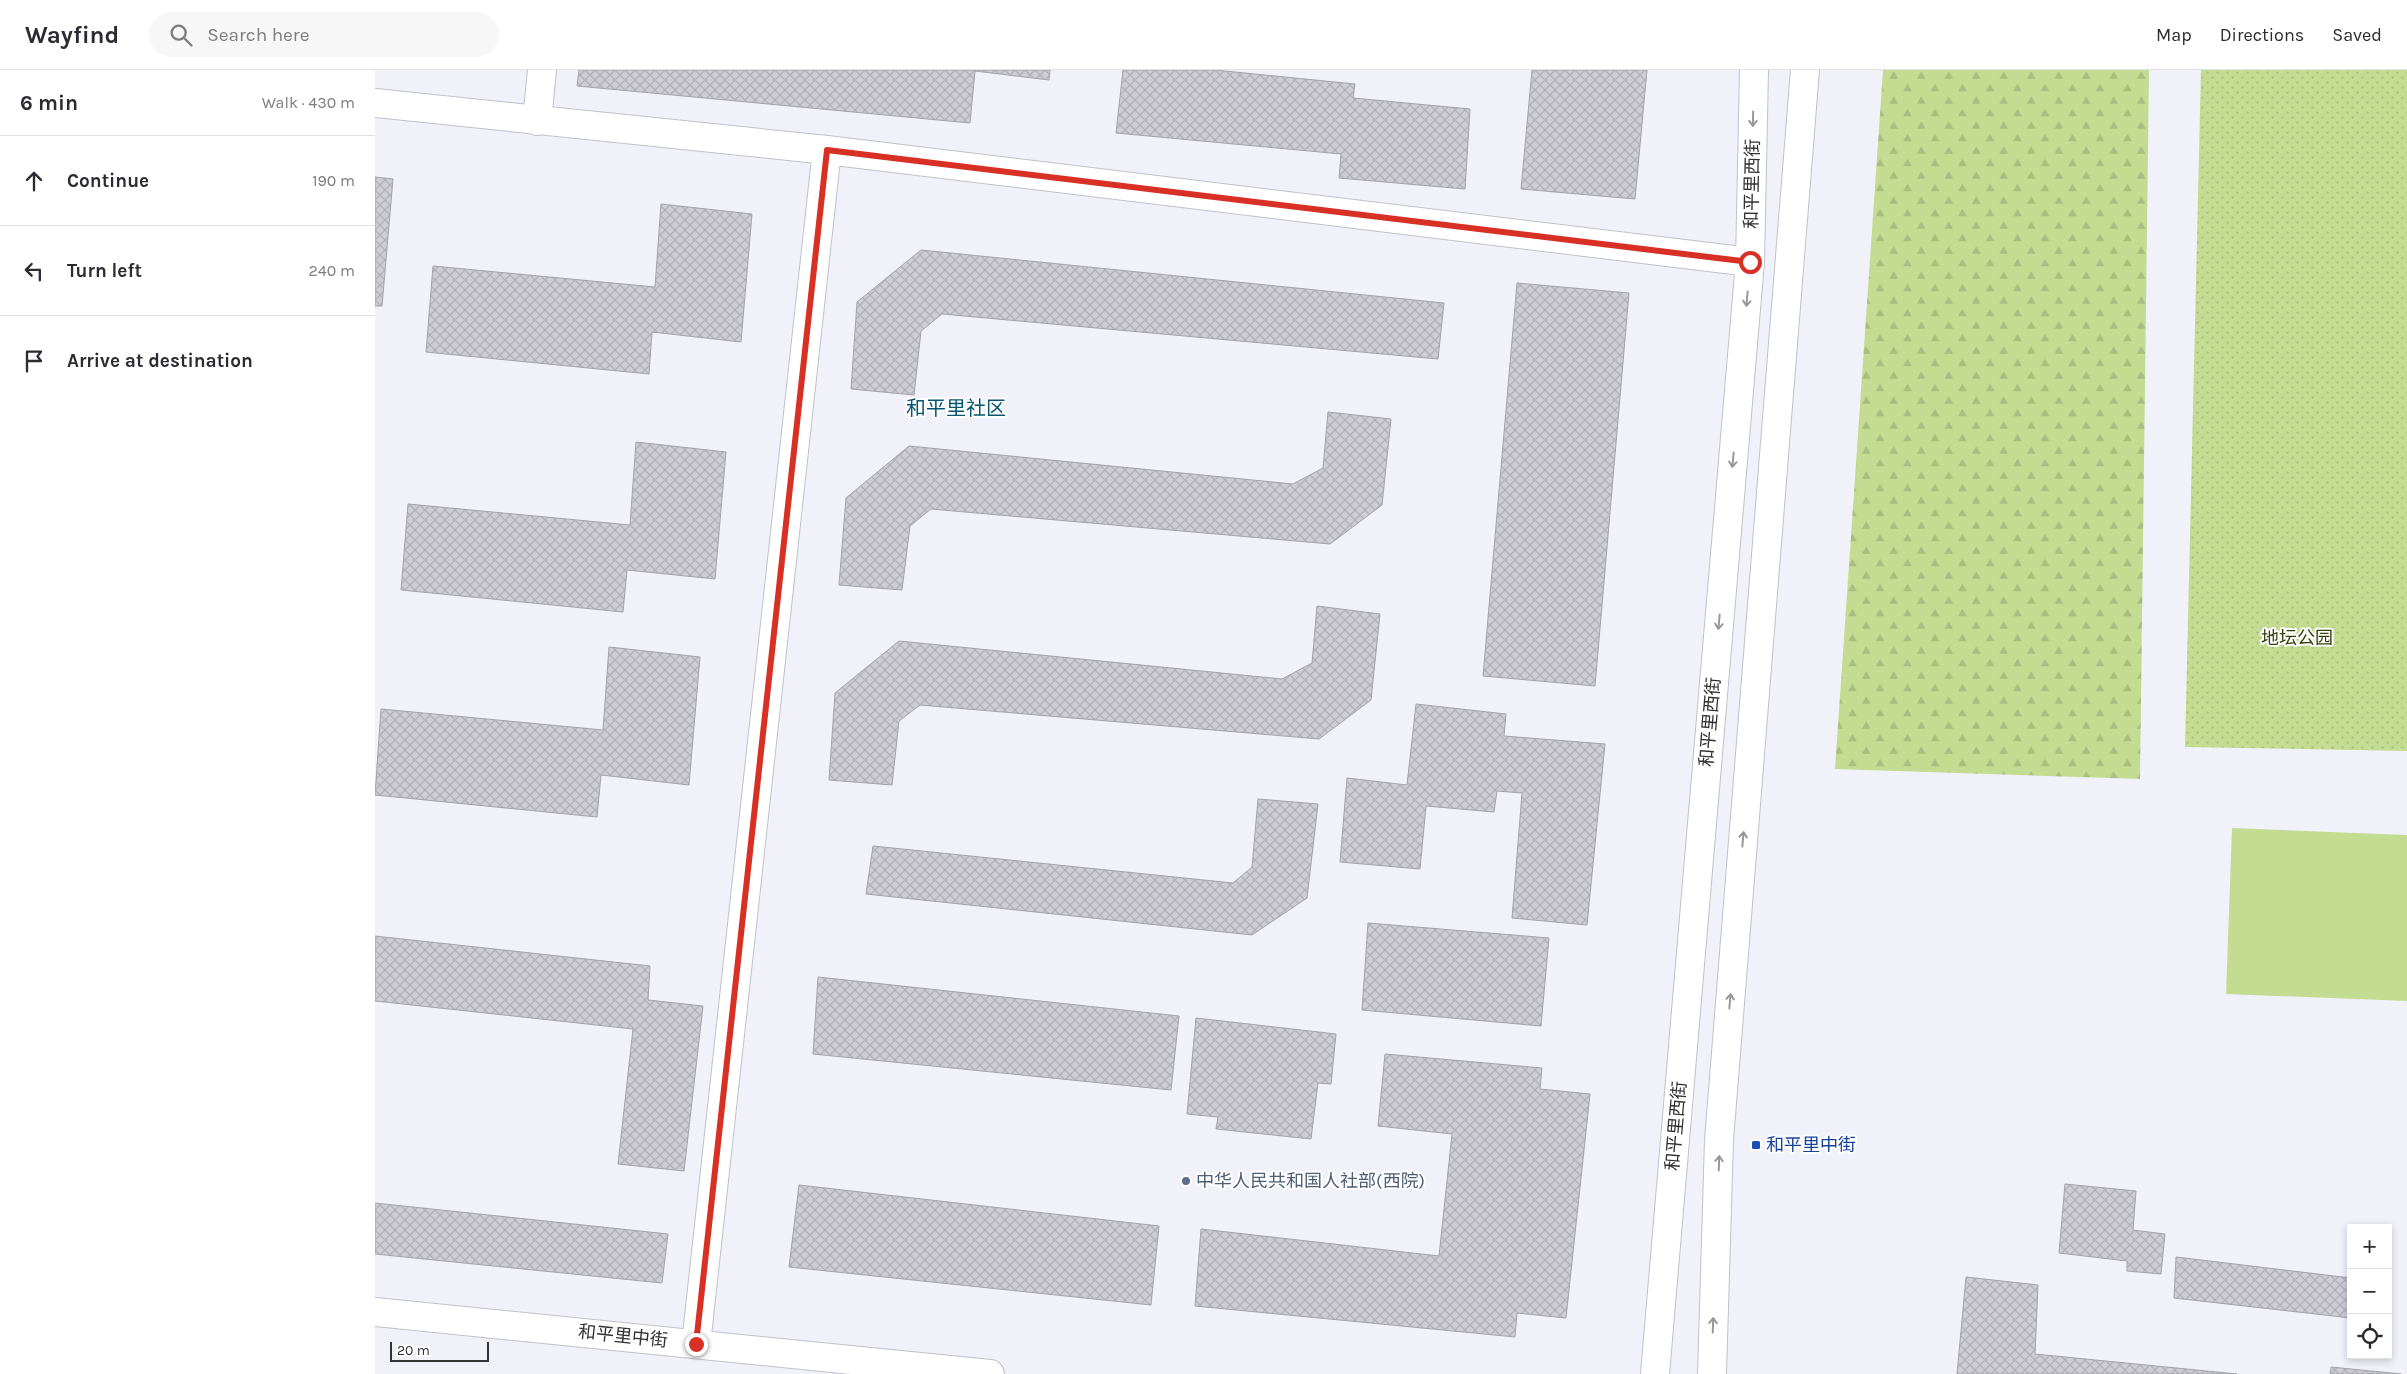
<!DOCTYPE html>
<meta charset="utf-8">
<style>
body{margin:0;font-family:Karla,"Noto Sans SC",sans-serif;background:#f7f7f7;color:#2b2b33}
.controls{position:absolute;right:15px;bottom:15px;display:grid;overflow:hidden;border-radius:0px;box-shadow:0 2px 8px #0003}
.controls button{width:45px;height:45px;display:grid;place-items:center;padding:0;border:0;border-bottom:1px solid #e1e1e2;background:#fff;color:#2b2b33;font:25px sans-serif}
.scale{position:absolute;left:15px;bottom:12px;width:99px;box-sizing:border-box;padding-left:5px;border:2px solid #313134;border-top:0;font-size:14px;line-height:18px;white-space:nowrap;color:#313134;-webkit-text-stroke:4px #fff;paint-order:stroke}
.stop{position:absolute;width:15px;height:15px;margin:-11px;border:4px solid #d93025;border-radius:50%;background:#fff}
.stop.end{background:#d93025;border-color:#fff;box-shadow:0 1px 5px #0008}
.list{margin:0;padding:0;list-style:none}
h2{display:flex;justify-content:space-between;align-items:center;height:65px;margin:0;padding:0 20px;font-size:21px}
h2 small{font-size:16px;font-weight:400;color:#7c7c81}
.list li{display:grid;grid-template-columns:32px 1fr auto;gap:15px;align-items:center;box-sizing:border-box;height:90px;padding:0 20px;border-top:1px solid #e1e1e2}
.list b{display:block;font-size:19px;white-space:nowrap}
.list em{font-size:16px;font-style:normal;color:#7c7c81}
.icon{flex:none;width:28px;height:28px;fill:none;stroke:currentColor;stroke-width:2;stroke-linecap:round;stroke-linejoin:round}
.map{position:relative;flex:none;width:2032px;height:1304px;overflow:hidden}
header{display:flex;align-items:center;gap:30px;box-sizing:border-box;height:70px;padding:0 25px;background:#fff;border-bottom:1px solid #e1e1e2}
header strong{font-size:24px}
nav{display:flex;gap:28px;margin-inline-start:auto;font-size:18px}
.search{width:350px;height:45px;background:#f7f7f7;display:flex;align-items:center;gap:12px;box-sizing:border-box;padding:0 18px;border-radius:28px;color:#7c7c81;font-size:19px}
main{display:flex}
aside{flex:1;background:#fff}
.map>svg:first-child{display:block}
.forest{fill:url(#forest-firs)}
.park{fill:url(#park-dots)}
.garden{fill:#c3dc91}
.building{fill:url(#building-cross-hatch);stroke:#a3a2ab}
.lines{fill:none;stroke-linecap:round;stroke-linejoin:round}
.street-casing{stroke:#c1c1ca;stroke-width:30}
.primary-casing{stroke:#c1c1ca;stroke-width:30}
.street{stroke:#fff;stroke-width:28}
.primary{stroke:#fff;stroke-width:28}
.oneway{stroke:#98989a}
.route{stroke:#d93025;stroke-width:6}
.transit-dot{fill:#1a4fb4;stroke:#fff;stroke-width:2}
.service-dot{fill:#5c6f8a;stroke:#fff;stroke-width:2}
.labels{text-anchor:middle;stroke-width:4;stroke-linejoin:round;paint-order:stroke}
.street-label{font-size:18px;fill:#313134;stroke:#fff}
.park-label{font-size:18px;fill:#334209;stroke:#fff}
.transit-label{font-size:18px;fill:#164399;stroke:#fff;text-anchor:start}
.service-label{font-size:18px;fill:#4e5e75;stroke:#fff;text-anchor:start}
.quarter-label{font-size:20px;fill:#055670;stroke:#fff}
</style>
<header>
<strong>Wayfind</strong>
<div class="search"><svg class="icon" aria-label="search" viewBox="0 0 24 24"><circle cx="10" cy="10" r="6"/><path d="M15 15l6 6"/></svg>Search here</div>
<nav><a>Map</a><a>Directions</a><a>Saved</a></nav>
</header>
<main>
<aside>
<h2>6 min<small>Walk · 430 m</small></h2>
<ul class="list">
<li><svg class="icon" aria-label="ahead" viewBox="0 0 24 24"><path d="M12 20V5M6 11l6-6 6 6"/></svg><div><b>Continue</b></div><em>190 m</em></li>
<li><svg class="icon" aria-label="left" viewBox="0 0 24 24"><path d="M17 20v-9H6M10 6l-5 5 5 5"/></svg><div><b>Turn left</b></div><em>240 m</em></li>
<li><svg class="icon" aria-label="arrive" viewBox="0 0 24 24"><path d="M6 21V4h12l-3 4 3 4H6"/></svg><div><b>Arrive at destination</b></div></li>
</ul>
</aside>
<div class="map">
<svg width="2032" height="1304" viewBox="0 0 2032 1304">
<defs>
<pattern id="forest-firs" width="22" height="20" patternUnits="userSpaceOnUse" patternTransform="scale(1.25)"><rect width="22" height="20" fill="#c3dc91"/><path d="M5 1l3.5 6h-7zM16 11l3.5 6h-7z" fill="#a8bd7e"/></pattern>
<pattern id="park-dots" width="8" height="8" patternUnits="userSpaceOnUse" patternTransform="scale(1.25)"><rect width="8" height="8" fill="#c3dc91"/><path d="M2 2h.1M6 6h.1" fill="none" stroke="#a8bd7e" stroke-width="1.8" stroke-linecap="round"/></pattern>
<pattern id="building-cross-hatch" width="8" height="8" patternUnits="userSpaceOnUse" patternTransform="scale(1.25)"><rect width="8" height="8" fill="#cecdd6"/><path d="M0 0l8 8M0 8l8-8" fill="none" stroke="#b1b0b8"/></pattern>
</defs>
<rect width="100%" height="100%" fill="#f1f1fa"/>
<path class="forest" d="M1508 0H1774L1765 709 1460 699Z"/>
<path class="park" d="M1826 0H2032V681L1810 677Z"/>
<path class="garden" d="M1857 758 2032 765V931L1851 924Z"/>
<path class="building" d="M204 0H675L674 10 600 1 595 53 202 16Z
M748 0H840L980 14 978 28 1095 39 1090 119 964 108 966 84 741 63Z
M1157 0H1272L1260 129 1146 119Z
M0 107 18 109 7 236H0Z
M286 134 377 144 366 272 277 262 274 304 51 282 58 196 280 217Z
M546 180 1069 233 1063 289 567 244 546 261 539 325 476 319 482 232Z
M1142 213 1254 223 1220 616 1108 606Z
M953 342 1016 349 1007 435 955 474 556 439 535 456 527 520 464 515 471 428 534 376 918 414 948 398Z
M261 372 351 382 340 509 252 500 248 542 26 520 33 434 255 455Z
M942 536 1005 544 996 630 944 669 545 635 524 651 517 715 454 710 460 623 524 571 907 609 937 593Z
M234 577 325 587 314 715 226 705 222 747 0 725 6 639 228 660Z
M1041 634 1131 644 1129 666 1230 674 1212 855 1137 848 1147 723 1122 721 1119 742 1051 736 1045 799 965 792 972 708 1032 715Z
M883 729 943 734 932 828 877 865 491 824 498 776 858 813 877 797Z
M993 853 1174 868 1166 956 987 940Z
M0 866 275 896 273 930 328 936 309 1101 243 1094 258 959 0 931Z
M443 907 804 946 796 1020 438 984Z
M821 948 961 964 956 1014 943 1013 936 1069 841 1059 843 1047 812 1044Z
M1010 984 1167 998 1165 1019 1215 1024 1191 1248 1142 1243 1140 1267 820 1236 826 1159 1064 1186 1077 1064 1003 1056Z
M1690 1114 1761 1121 1758 1160 1790 1164 1786 1204 1752 1201V1191L1684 1183Z
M424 1115 784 1156 776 1235 414 1197Z
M0 1133 293 1164 287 1213 0 1184Z
M1801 1187 1976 1208V1248L1799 1228Z
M1591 1207 1663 1215 1660 1284 1862 1304H1582Z
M1956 1297 2026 1304H1955Z"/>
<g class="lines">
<defs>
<path id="street" d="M0 33 452 80 1375 192
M162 51 167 0
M0 1242 615 1304
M321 1274 452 80"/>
<path id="primary" d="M1280 1304 1375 192 1379 0
M1337 1304 1344 1070 1430 0"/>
</defs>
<use href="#street" class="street-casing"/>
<use href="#primary" class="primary-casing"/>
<use href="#street" class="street"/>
<use href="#primary" class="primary"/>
</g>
<defs><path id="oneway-shaft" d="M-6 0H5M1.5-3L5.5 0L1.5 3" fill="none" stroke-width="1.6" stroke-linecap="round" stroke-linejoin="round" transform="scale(1.25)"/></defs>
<g class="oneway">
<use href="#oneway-shaft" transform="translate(1378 49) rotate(91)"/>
<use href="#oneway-shaft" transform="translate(1372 229) rotate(95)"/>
<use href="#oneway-shaft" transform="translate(1358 390) rotate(95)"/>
<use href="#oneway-shaft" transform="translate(1344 552) rotate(95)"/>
<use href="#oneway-shaft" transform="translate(1368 769) rotate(-85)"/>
<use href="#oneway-shaft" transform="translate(1355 931) rotate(-85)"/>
<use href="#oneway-shaft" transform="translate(1344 1093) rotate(-88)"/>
<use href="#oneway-shaft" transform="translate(1338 1255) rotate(-88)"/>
</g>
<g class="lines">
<path class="route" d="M321 1274 452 80 1375 192"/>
</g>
<rect class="transit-dot" x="1376" y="1070" width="10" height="10" rx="2.5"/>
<circle class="service-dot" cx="811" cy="1111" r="5"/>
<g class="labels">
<g class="street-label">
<text transform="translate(1377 114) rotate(-89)" y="6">和平里西街</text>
<text transform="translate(1335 652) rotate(-85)" y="6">和平里西街</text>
<text transform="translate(1301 1056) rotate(-85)" y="6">和平里西街</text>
<text transform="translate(248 1266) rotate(6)" y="6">和平里中街</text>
</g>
<g class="park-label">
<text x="1922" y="574">地坛公园</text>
</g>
<g class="transit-label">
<text x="1391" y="1081">和平里中街</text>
</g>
<g class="service-label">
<text x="821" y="1117">中华人民共和国人社部(西院)</text>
</g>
<g class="quarter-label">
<text x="581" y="345">和平里社区</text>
</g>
</g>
</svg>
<div class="controls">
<button>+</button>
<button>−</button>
<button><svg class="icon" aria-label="locate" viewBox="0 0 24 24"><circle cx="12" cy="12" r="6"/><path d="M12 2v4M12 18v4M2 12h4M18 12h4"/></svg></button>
</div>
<div class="scale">20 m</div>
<div class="stop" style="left:1375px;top:192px"></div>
<div class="stop end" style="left:321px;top:1274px"></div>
</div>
</main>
